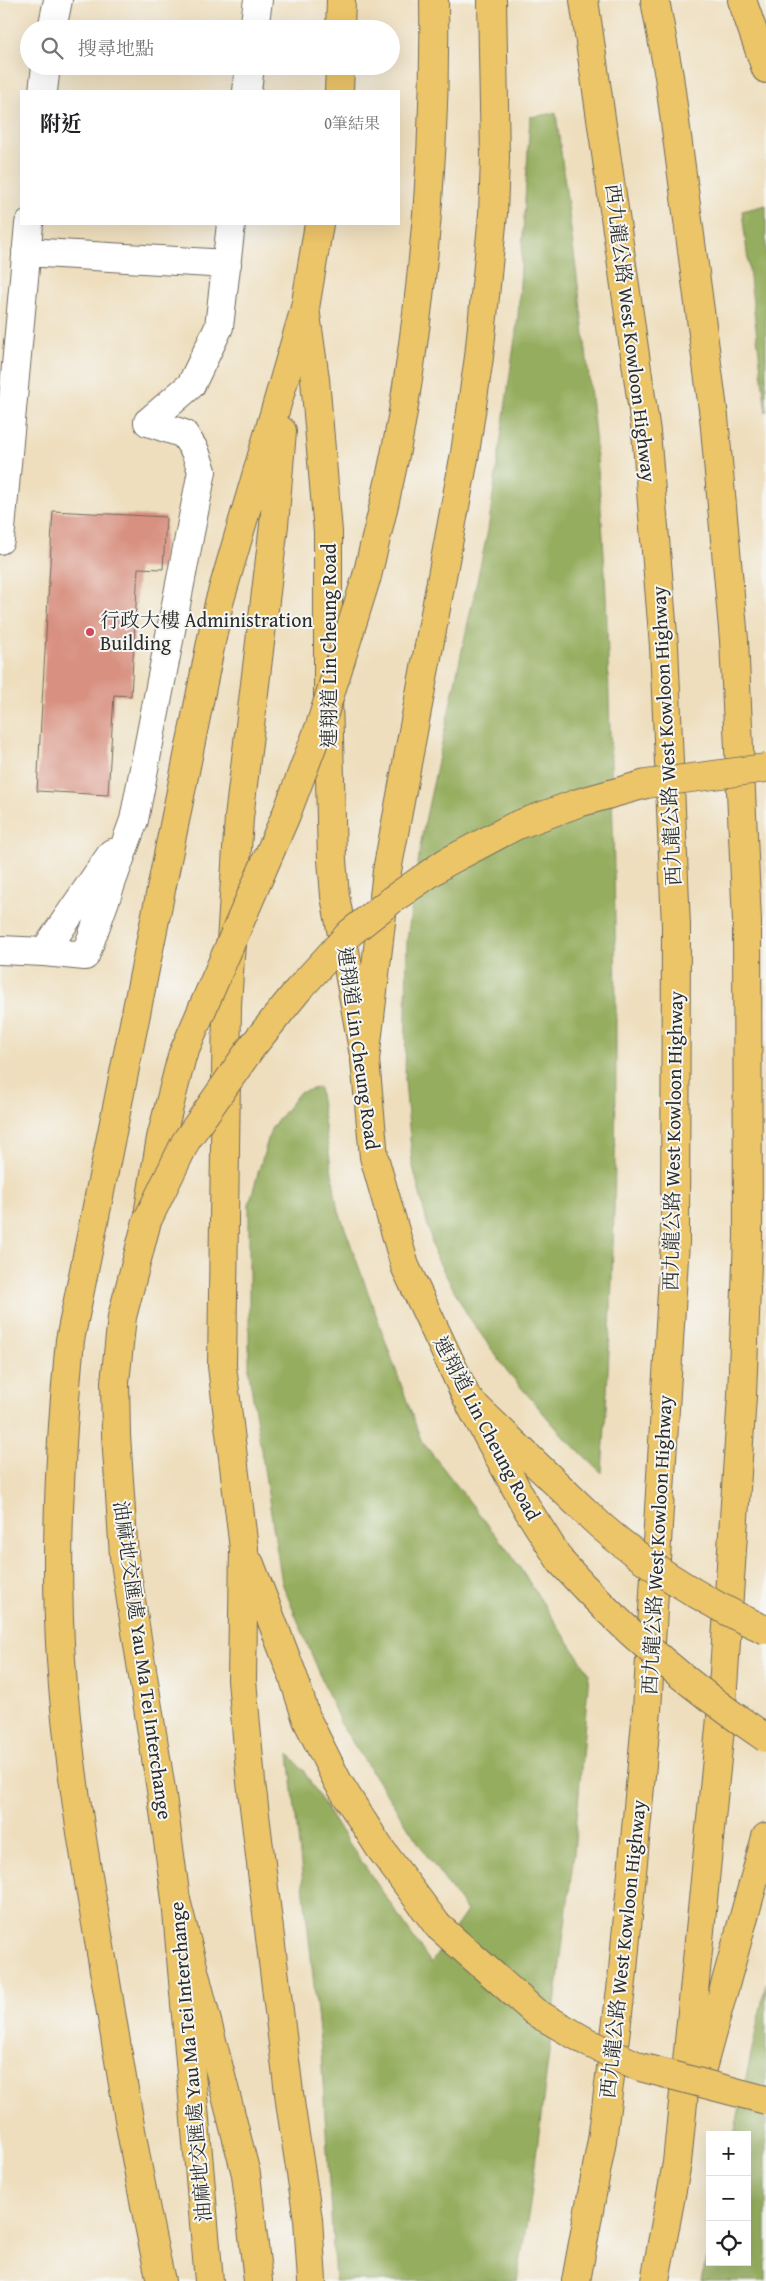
<!DOCTYPE html>
<html lang="zh-TW">
<meta charset="utf-8">
<style>
body{margin:0;font-family:"Gentium Book Plus","Noto Serif TC",serif;background:#f6f6f6;color:#202124}
.controls{position:absolute;right:15px;bottom:15px;display:grid;overflow:hidden;border-radius:0px;box-shadow:0 5px 20px #0002}
.controls button{width:45px;height:45px;display:grid;place-items:center;padding:0;border:0;border-bottom:1px solid #e0e0e0;background:#fff;color:#202124;font:25px sans-serif}
.list{margin:0;padding:0;list-style:none}
h2{display:flex;justify-content:space-between;align-items:center;height:65px;margin:0;padding:0 20px;font-size:21px}
h2 small{font-size:16px;font-weight:400;color:#757577}
.icon{flex:none;width:28px;height:28px;fill:none;stroke:currentColor;stroke-width:2;stroke-linecap:round;stroke-linejoin:round}
.map{position:relative;flex:none;width:766px;height:2281px;overflow:hidden}
.search{position:absolute;background:#fff;box-shadow:0 5px 20px #0002;left:20px;top:20px;width:380px;height:55px;display:flex;align-items:center;gap:12px;box-sizing:border-box;padding:0 18px;border-radius:28px;color:#757577;font-size:19px}
.panel{position:absolute;background:#fff;box-shadow:0 5px 20px #0002;left:20px;top:90px;width:380px;height:135px;border-radius:0px}
.map>svg:first-child{display:block}
.forest{fill:#95ad5e;stroke:#606c44}
.building{fill:#d89080}
.lines{fill:none;stroke-linecap:round;stroke-linejoin:round}
.minor-casing{stroke:#6f6a5e;stroke-width:30}
.major-casing{stroke:#6f6a5e;stroke-width:30}
.highway-casing{stroke:#6f6a5e;stroke-width:30}
.minor{stroke:#fff;stroke-width:28}
.major{stroke:#edc569;stroke-width:28}
.highway{stroke:#edc569;stroke-width:28}
.major-bridge-casing{stroke:#6f6a5e;stroke-width:30;stroke-linecap:butt}
.highway-bridge-casing{stroke:#6f6a5e;stroke-width:30;stroke-linecap:butt}
.major-bridge{stroke:#edc569;stroke-width:28}
.highway-bridge{stroke:#edc569;stroke-width:28}
.poi-dot{fill:#d1495b;stroke:#f6f6f2;stroke-width:2}
.labels{text-anchor:middle;stroke-width:4;stroke-linejoin:round;paint-order:stroke}
.street-label{font-size:20px;fill:#2b2b2b;stroke:#f6f6f2}
.poi-label{font-size:20px;fill:#2b2b2b;stroke:#f6f6f2;text-anchor:start}
</style>
<div class="map">
<svg width="766" height="2281" viewBox="0 0 766 2281">
<rect width="100%" height="100%" fill="#f6f6f2"/>
<filter id="ink" filterUnits="userSpaceOnUse"><feTurbulence type="fractalNoise" baseFrequency=".02" numOctaves="2"/><feDisplacementMap in="SourceGraphic" scale="10" xChannelSelector="R" yChannelSelector="G"/><feConvolveMatrix kernelMatrix="1 2 1 2 8 2 1 2 1" color-interpolation-filters="sRGB"/></filter>
<filter id="wash" filterUnits="userSpaceOnUse"><feTurbulence type="fractalNoise" baseFrequency=".0096" numOctaves="4" result="noise"/><feDisplacementMap in="SourceGraphic" scale="20" xChannelSelector="R" yChannelSelector="G"/><feGaussianBlur stdDeviation="1.12" result="paint"/><feColorMatrix in="noise" values="0 0 0 0 0 0 0 0 0 0 0 0 0 0 0 0 0 1.4 0 .05"/><feComposite in="paint" operator="in"/></filter>
<g filter="url(#wash)">
<rect width="100%" height="100%" fill="#eedebd"/>
<path class="forest" d="M556 113C573 249 593 385 602 522 607 592 608 663 610 734 619 980 619 1227 602 1473L564 1437 507 1371 468 1316 435 1255 412 1162 405 1081 407 940 422 835 488 530 518 317 530 117Z
M766 205V412L742 211Z
M319 1087 337 1206 421 1440 510 1553 589 1673 574 1853 530 2204 517 2281H335L321 2050 289 1754 303 1770 334 1821 431 1963 467 1911 427 1856 341 1725 282 1583 249 1373V1204L271 1129 299 1093Z
M766 1983V2281H701L710 2245V2262H747V2135H734Z"/>
<g id="blocks">
<path class="building" d="M53 511 166 517 163 569 138 568 131 696 114 695 108 795 37 791Z"/>
</g>
</g>
<g filter="url(#ink)">
<use href="#blocks" fill-opacity="0" stroke="#6f6a5e" stroke-width="1"/>
<g class="lines">
<defs>
<path id="minor" d="M52 29 58 0
M254 29 258 0
M43 91 46 66
M247 91 250 66
M26 252 227 264
M148 422 191 385 219 327 231 224
M0 540 29 224
M0 950 44 952 112 853
M44 952 85 956 134 820 202 471 195 451 184 434 148 422"/>
<path id="major" d="M305 308 315 379 328 532V697L332 860 335 896 363 1050
M147 1221 122 1317 115 1382 116 1435 124 1556 162 1796 176 1900 209 2281
M471 1406 528 1510 561 1562"/>
<path id="highway" d="M492 0 495 158 493 214 479 357 465 453 387 871 365 1060 374 1157 405 1266 467 1398 585 1511
M742 0 766 69
M340 29 341 0
M339 91 340 66
M282 431 274 525 239 818 227 1005 222 1366 244 1549 242 1680 251 1782 291 2109 308 2219 312 2281
M367 576C381 517 396 459 405 399 426 267 436 134 434 0
M149 1209 161 1138 182 1056
M250 1564 293 1676 307 1720 338 1782 379 1847 438 1926
M176 1900 246 2174 258 2281
M699 2079 766 1837
M161 2281C138 2180 122 2078 105 1976 87 1871 68 1766 61 1660 54 1553 60 1446 70 1340L219 603 305 308 319 224
M576 2281 602 2140 622 1981 647 1710 675 1241 676 926 664 646 646 432 584 0
M655 2281 677 2163 721 1718 742 1396 748 1237 747 922 734 640 714 417 669 76 655 0"/>
</defs>
<use href="#minor" class="minor-casing"/>
<use href="#major" class="major-casing"/>
<use href="#highway" class="highway-casing"/>
<use href="#minor" class="minor"/>
<use href="#major" class="major"/>
<use href="#highway" class="highway"/>
<defs>
<path id="major-bridge" d="M147 1221 186 1141 251 1048 298 990 350 933 393 899 445 863 515 826 578 803 646 784 766 768
M561 1562C622 1630 691 1688 766 1738"/>
<path id="highway-bridge" d="M182 1056 286 815 321 723 367 576
M585 1511C630 1556 707 1604 766 1630
M438 1926 535 2012 589 2043 640 2067 766 2100"/>
</defs>
<use href="#major-bridge" class="major-bridge-casing"/>
<use href="#highway-bridge" class="highway-bridge-casing"/>
<use href="#major-bridge" class="major-bridge"/>
<use href="#highway-bridge" class="highway-bridge"/>
</g>
</g>
<circle class="poi-dot" cx="90" cy="632" r="5"/>
<g class="labels">
<g class="street-label">
<text transform="translate(631 333) rotate(83)" y="7">西九龍公路 West Kowloon Highway</text>
<text transform="translate(329 646) rotate(-90)" y="7">連翔道 Lin Cheung Road</text>
<text transform="translate(666 736) rotate(-93)" y="7">西九龍公路 West Kowloon Highway</text>
<text transform="translate(359 1048) rotate(82)" y="7">連翔道 Lin Cheung Road</text>
<text transform="translate(673 1141) rotate(-89)" y="7">西九龍公路 West Kowloon Highway</text>
<text transform="translate(487 1428) rotate(62)" y="7">連翔道 Lin Cheung Road</text>
<text transform="translate(657 1545) rotate(-87)" y="7">西九龍公路 West Kowloon Highway</text>
<text transform="translate(143 1660) rotate(82)" y="7">油麻地交匯處 Yau Ma Tei Interchange</text>
<text transform="translate(623 1949) rotate(-84)" y="7">西九龍公路 West Kowloon Highway</text>
<text transform="translate(190 2062) rotate(-95)" y="7">油麻地交匯處 Yau Ma Tei Interchange</text>
</g>
<g class="poi-label">
<text x="100" y="627">行政大樓 Administration<tspan x="100" dy="23">Building</tspan></text>
</g>
</g>
</svg>
<div class="controls">
<button>+</button>
<button>−</button>
<button><svg class="icon" aria-label="locate" viewBox="0 0 24 24"><circle cx="12" cy="12" r="6"/><path d="M12 2v4M12 18v4M2 12h4M18 12h4"/></svg></button>
</div>
<div class="search"><svg class="icon" aria-label="search" viewBox="0 0 24 24"><circle cx="10" cy="10" r="6"/><path d="M15 15l6 6"/></svg>搜尋地點</div>
<section class="panel">
<h2>附近<small>0筆結果</small></h2>
<ul class="list">
</ul>
</section>
</div>
